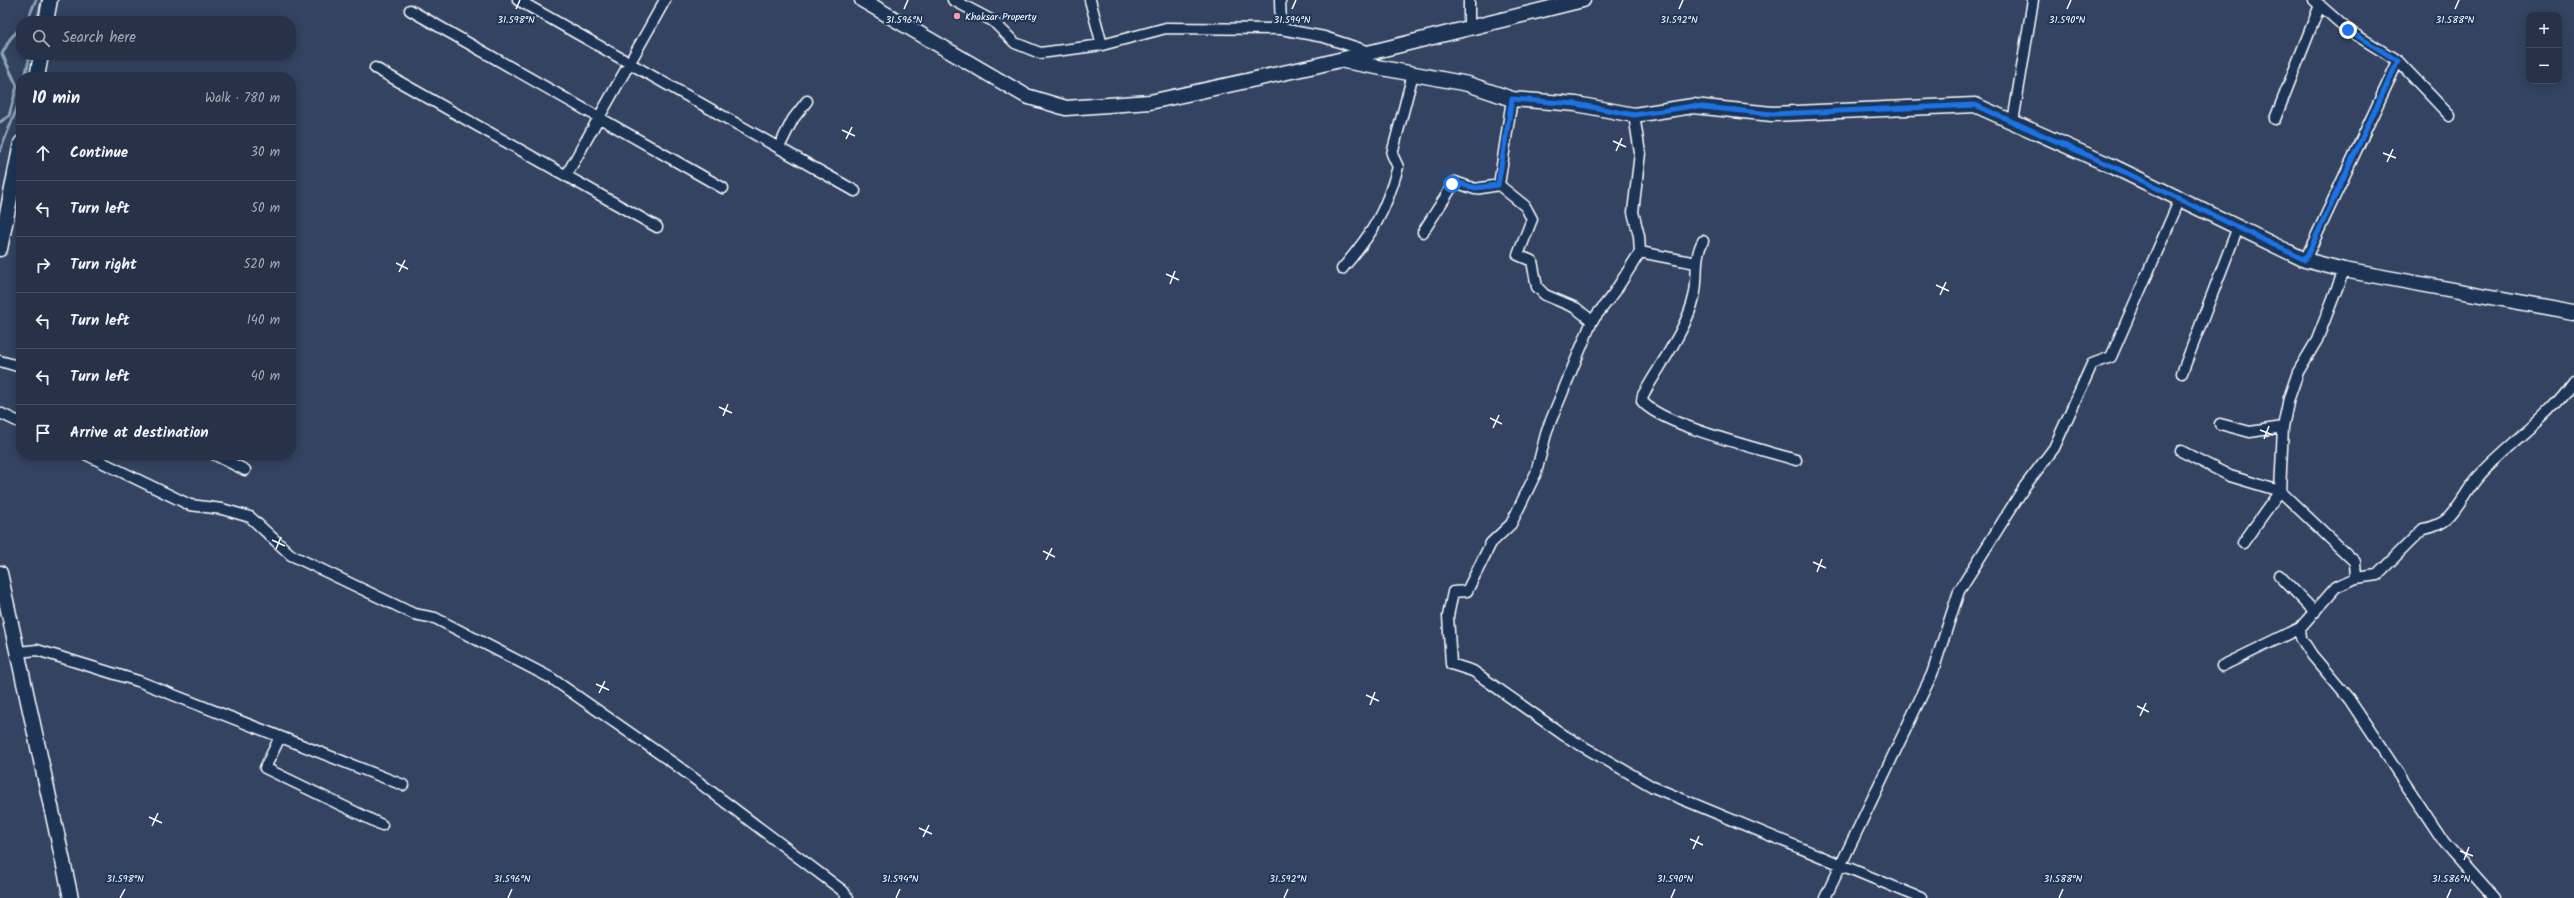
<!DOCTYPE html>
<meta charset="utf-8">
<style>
body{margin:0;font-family:Kalam,sans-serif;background:#2f3a50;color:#f1f3f6}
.controls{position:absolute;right:12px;top:12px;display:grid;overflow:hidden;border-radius:8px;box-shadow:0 2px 10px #0003}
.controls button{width:36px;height:36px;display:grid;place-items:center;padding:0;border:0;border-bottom:1px solid #434d61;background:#273249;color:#f1f3f6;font:20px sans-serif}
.stop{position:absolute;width:12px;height:12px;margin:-9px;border:3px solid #1a73e8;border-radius:50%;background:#fff}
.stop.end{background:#1a73e8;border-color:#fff;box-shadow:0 1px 4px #0008}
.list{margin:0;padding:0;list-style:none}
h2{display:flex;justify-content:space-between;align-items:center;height:52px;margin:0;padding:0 16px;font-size:17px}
h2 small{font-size:13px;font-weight:400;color:#a4aab4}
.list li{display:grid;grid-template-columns:26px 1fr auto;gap:12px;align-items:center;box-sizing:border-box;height:56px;padding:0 16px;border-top:1px solid #434d61}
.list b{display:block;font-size:15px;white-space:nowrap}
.list em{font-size:13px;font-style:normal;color:#a4aab4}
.icon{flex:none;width:22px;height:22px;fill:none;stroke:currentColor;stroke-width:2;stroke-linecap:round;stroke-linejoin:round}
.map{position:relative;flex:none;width:2574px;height:898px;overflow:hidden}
.search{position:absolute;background:#273249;box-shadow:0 2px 10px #0003;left:16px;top:16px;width:280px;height:44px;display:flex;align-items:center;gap:10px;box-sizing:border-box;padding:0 14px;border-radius:16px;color:#a4aab4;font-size:15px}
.panel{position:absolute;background:#273249;box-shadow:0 2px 10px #0003;left:16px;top:72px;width:280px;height:388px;border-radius:16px}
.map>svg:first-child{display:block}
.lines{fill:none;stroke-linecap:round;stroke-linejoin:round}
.stream{stroke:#8da5b8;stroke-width:3}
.street-casing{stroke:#fff;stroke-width:13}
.secondary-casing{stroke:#fff;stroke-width:17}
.street{stroke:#1d3557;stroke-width:10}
.secondary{stroke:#1d3557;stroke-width:14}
.route{stroke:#1a73e8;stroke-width:5}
.ticks{fill:none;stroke:#fff;stroke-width:1.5}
.poi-dot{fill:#ff9aa2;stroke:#1d3557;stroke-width:1.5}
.labels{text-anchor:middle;stroke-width:4;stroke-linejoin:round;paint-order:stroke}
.poi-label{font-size:10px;fill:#fff;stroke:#1d3557;text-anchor:start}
.ticks-label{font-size:10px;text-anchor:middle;fill:#fff;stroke:#1d3557;stroke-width:4;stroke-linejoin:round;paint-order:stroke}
</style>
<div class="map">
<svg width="2574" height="898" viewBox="0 0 2574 898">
<rect width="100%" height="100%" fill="#344361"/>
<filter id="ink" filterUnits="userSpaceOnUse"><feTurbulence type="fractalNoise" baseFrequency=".025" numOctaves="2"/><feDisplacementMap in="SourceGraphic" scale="8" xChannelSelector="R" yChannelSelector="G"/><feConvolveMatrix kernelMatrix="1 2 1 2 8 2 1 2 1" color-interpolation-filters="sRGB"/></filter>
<g filter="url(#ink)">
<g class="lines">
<path class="stream" d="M27 21 36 0
M37 21 42 0
M25 77 30 55
M0 122 9 116 17 86 2 54 10 39 21 27
M0 151 21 98"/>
<defs>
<path id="street" d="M518 0 855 191
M953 0 993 21 1015 43 1040 53 1102 45 1166 28 1281 29 1324 37 1370 52
M1090 0 1102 45
M1280 0 1281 29
M1469 0V28
M410 10 723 188
M2398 61 2450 116
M375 68 657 227
M1512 99 1499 185 1525 206 1532 219 1518 255 1532 261 1537 287 1545 295 1576 308 1592 321
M1634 115 1640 153 1633 212 1639 236 1640 252 1614 293 1592 321 1547 430 1536 473 1511 524 1491 543 1467 591 1453 592 1448 616 1451 664 1473 671 1565 736 1653 787 1921 898
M2275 119 2320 5
M2013 122 2033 0
M779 147 793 119 807 101
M566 176 665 0
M1423 232 1455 182 1475 189 1499 185
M1703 241C1693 258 1699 278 1694 297 1687 329 1659 366 1643 395L1642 401C1660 425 1764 450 1796 460
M1640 252 1696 263
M2305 260 2398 61 2348 30 2314 0
M1342 269C1373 233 1385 213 1398 167L1392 154 1413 74
M2344 270 2317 340 2298 372 2289 398 2283 427 2280 491 2355 562 2356 578
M0 361 21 367
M2182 373 2238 227
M0 413 21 423
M2220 424 2250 432 2283 427
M2181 451 2230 476 2280 491 2243 543
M87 455 190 505 222 509 250 517 291 555 414 614 435 618 551 678 676 765 843 891 848 898
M215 455 245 470
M2279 575 2315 612
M2300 628 2301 638 2312 655 2349 699 2444 842 2494 898
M18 652 37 650 138 681 403 785
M2222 666 2300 628 2336 587 2356 578 2377 575 2423 529C2432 528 2444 523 2450 516 2461 504 2468 488 2479 476 2509 443 2548 419 2574 381
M280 737 265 768 382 825
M1825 898 1932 674 1959 591 2025 486 2054 448 2092 364 2111 357 2180 199"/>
<path id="secondary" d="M862 0 1026 96 1066 108 1150 102 1315 66 1583 0
M46 21 50 0
M1339 60 1468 84 1512 99 1576 104 1634 115 1693 106 1772 114 1975 105 2114 167 2305 260 2344 270 2574 312
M37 77 41 55
M0 249 21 143
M0 573 71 898"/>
</defs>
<use href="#street" class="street-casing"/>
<use href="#secondary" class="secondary-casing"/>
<use href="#street" class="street"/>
<use href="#secondary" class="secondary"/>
</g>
</g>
<g class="lines" filter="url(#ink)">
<path class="route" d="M1452 184 1455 182 1475 188 1498 185 1512 99 1576 104 1634 115 1693 106 1772 114 1975 105 2114 167 2305 260 2398 61 2348 30"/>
</g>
<path class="ticks" d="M516 9 520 0M904 9 908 0M1292 9 1296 0M1679 9 1683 0M2067 9 2071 0M2455 9 2459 0M842 130 855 136M846 139 852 127M1613 141 1626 147M1616 151 1622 138M2383 153 2396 158M2387 162 2393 149M396 263 408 269M399 272 405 260M1166 274 1179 280M1170 284 1175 271M1936 285 1949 291M1940 295 1946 282M719 407 732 413M723 416 728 404M1490 418 1502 424M1493 428 1499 415M2260 430 2273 435M2264 439 2269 426M272 540 285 546M276 549 281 537M1043 551 1055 557M1046 560 1052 548M1813 562 1826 568M1817 572 1822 559M596 684 609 690M599 693 605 681M1366 695 1379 701M1370 705 1375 692M2137 706 2149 712M2140 716 2146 703M149 817 162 823M152 826 158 813M919 828 932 834M923 837 929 825M1690 839 1703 845M1693 849 1699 836M2460 851 2473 856M2464 860 2469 847M120 898 125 889M508 898 512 889M896 898 900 889M1284 898 1288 889M1671 898 1675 889M2059 898 2063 889M2447 898 2451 889"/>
<circle class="poi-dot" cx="957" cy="16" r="4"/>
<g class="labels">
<g class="poi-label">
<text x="965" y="20">Khaksar Property</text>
</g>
</g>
<g class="ticks-label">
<text x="516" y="23">31.598°N</text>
<text x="904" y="23">31.596°N</text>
<text x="1292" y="23">31.594°N</text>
<text x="1679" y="23">31.592°N</text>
<text x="2067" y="23">31.590°N</text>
<text x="2455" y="23">31.588°N</text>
<text x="125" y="882">31.598°N</text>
<text x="512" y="882">31.596°N</text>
<text x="900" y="882">31.594°N</text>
<text x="1288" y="882">31.592°N</text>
<text x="1675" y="882">31.590°N</text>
<text x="2063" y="882">31.588°N</text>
<text x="2451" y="882">31.586°N</text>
</g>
</svg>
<div class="controls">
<button>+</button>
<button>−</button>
</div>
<div class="stop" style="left:1452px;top:184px"></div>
<div class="stop end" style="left:2348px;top:30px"></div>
<div class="search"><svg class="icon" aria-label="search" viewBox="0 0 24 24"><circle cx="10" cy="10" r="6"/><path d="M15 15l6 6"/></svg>Search here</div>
<section class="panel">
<h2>10 min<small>Walk · 780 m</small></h2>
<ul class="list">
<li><svg class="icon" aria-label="ahead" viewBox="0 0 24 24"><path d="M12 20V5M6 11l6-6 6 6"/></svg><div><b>Continue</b></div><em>30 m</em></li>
<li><svg class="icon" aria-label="left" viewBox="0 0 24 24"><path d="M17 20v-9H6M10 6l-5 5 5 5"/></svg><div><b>Turn left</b></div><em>50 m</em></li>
<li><svg class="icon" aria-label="right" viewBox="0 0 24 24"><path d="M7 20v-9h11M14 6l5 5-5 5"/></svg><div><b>Turn right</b></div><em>520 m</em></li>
<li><svg class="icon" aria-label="left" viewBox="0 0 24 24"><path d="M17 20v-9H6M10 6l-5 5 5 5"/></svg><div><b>Turn left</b></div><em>140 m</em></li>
<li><svg class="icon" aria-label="left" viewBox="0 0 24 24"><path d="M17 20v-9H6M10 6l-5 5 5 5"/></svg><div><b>Turn left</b></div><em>40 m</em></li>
<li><svg class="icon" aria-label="arrive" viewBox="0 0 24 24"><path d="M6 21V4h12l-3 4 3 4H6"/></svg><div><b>Arrive at destination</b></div></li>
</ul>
</section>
</div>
